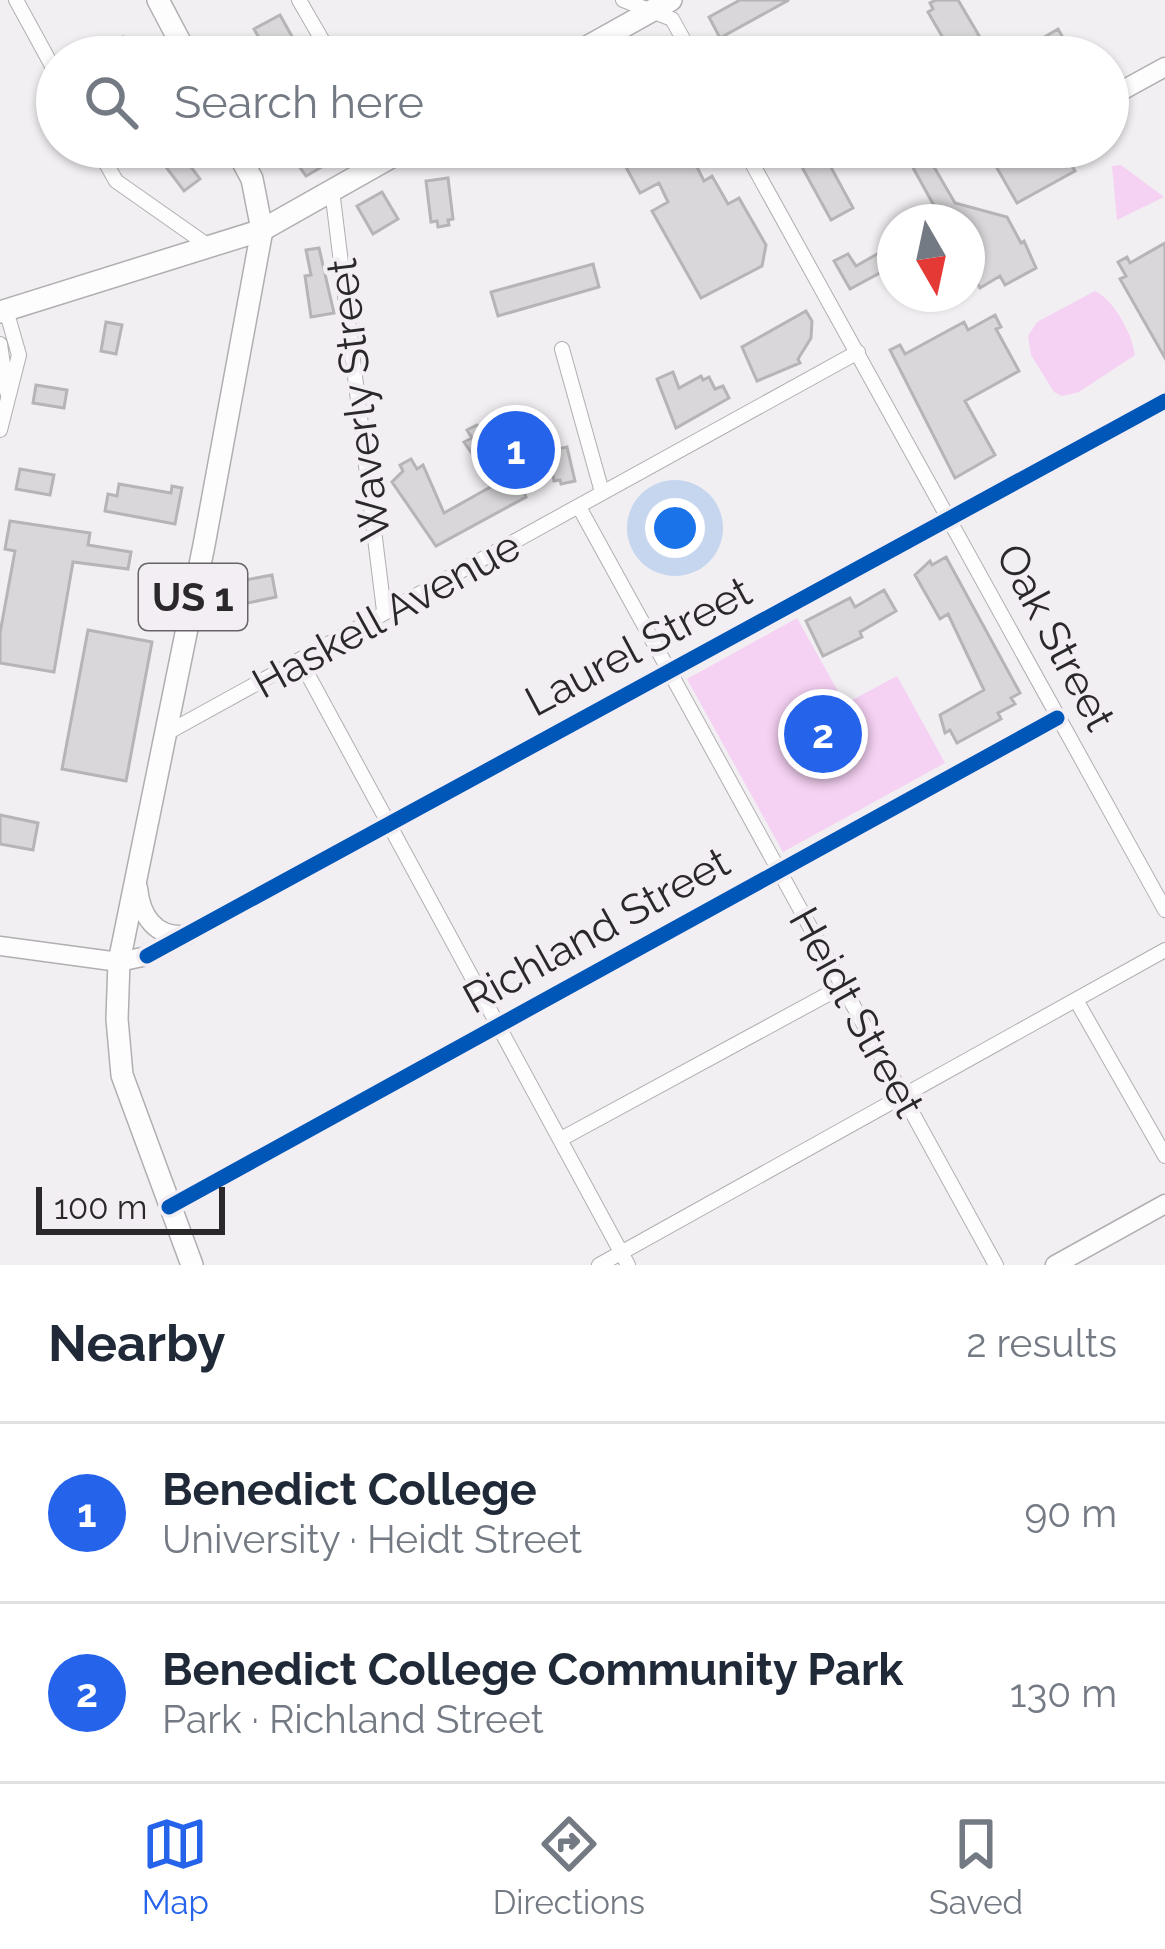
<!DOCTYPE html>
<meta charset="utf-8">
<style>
body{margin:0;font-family:Raleway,sans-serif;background:#f2f2f3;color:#1f2937}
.compass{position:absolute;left:877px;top:204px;width:108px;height:108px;border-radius:50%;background:#fff;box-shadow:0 3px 9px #0004;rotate:171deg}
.scale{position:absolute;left:36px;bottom:30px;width:189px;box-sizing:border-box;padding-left:12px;border:6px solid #2a282a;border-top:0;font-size:33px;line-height:42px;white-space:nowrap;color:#2a282a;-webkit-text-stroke:9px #f3eef3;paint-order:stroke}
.you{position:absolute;left:675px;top:528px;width:42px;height:42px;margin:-30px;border:9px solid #fff;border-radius:50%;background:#1a73e8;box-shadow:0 0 0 18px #1a73e833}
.badge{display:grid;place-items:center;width:78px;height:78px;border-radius:50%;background:#2563eb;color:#fff;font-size:39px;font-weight:700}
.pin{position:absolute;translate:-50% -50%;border:6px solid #fff;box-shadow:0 3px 12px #0006}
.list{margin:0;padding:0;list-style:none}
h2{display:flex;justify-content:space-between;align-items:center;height:156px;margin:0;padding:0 48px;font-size:51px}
h2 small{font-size:39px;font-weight:400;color:#747a83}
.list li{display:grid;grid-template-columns:78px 1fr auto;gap:36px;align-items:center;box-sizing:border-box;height:180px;padding:0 48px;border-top:3px solid #e0e1e3}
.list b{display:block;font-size:45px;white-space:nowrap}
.list p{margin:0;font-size:39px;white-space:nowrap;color:#747a83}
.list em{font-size:39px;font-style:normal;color:#747a83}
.icon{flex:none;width:66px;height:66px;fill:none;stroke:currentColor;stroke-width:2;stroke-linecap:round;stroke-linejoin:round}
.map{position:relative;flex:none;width:1165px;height:1265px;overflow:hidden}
.search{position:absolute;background:#fff;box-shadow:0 3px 9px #0004;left:36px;right:36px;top:36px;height:132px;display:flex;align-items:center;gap:30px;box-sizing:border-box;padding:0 42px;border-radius:66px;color:#747a83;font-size:45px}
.sheet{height:516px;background:#fff}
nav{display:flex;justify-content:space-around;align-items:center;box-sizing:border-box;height:168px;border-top:3px solid #e0e1e3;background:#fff;font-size:33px;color:#747a83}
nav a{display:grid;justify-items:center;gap:6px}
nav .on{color:#2563eb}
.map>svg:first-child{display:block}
.green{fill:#f5d1f3}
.building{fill:#d9d7d9;stroke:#b7b4b7;stroke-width:3}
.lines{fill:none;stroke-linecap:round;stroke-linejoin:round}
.minor-casing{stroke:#b1aeb1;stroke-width:16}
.tertiary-casing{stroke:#b1aeb1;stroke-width:21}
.secondary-casing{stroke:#b1aeb1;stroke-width:24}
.primary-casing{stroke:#b1aeb1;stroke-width:24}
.minor{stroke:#fdfdfd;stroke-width:14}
.tertiary{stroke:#fdfdfd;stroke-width:18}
.secondary{stroke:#fdfdfd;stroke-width:21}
.primary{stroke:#fdfdfd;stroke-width:21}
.cycleway-casing{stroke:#f3eef3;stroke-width:22}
.cycleway{stroke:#0057b8;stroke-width:15}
.labels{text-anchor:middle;stroke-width:9;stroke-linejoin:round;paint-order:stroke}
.shield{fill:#f3eef3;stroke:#666366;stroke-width:3}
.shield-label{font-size:39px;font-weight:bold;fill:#2a282a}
.street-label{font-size:42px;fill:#2a282a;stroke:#f3eef3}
</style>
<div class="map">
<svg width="1165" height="1265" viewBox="0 0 1165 1265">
<rect width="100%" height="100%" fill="#f2eff2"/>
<path class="green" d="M1121 165 1164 197 1117 220 1112 166Z
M1095 291C1115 301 1132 334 1135 355L1079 392 1062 396 1054 392 1031 355 1028 336 1037 322Z
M797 618 845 704 897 676 945 763 783 852 687 679Z"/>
<path class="building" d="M740 0H789L720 38 709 17Z
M936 0H958L984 44 987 42 996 57H954L928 12 933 9 930 3Z
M280 15 294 40 268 54 254 29Z
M1058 29 1074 57H1042L1034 43Z
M123 37 134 57H86Z
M285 147H356L306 176Z
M615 147H695L702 159 695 163 704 181 712 176 728 204 739 198 766 245 762 266 701 298 652 211 668 202 659 183 640 193Z
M791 147H820L853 208 831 220Z
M985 147H1061L1075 171 1017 203Z
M182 155 200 179 184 191 166 167Z
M927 155 955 203 1007 217 1021 243 1024 241 1036 268 1005 285 1000 276 980 288 967 265V222H943L911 164Z
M448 178 453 219 448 220 449 225 438 227 437 221 431 222 426 181Z
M382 192 398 219 373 234 357 206Z
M1165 243V358L1120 279 1126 276 1118 262 1127 257 1130 263Z
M319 248 334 313 311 317 305 276 311 275 306 250Z
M879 253 887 269 850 289 834 261 848 254 856 266Z
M593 264 599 287 498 316 491 292Z
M806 311 812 321 811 338 798 359 800 363 757 381 742 347Z
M995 315 1001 327 996 329 1019 371 965 401 995 455 955 478 890 350 900 345 905 354 964 322 968 330Z
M106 322 122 325 116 354 101 351Z
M673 372 679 388 701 376 703 380 709 377 715 389 723 386 729 398 676 428 657 379Z
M36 385 67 390 64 408 33 403Z
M477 425 488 430 494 426 526 497 436 546 392 482 403 471 400 465 411 459 417 469 423 465 444 513 494 485 464 442 472 438 467 430Z
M567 447 575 481 561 484 560 480 554 481 548 451Z
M20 469 54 475 50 495 16 489Z
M119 484 171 493 172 486 182 488 175 524 105 511 108 494 117 496Z
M10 521 90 533 88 545 131 552 128 569 73 562 54 672 0 663V633L15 551 5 549Z
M946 557 1020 693 1011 698 1015 704 998 713 1001 719 957 743 950 730 945 733 940 715 984 690 948 614 940 619 915 575 930 561 932 565Z
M272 575 276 597 224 608 219 585Z
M884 590 896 611 860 632 862 637 823 656 806 621 850 598 855 607Z
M88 630 152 642 126 781 62 769Z
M0 815 38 823 33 850 0 844Z"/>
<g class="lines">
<defs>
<path id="minor" d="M16 0 57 75
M299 0 332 57
M623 0 672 19 693 57
M97 147 116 181 210 247
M743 147 1165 910
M332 190 384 611
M0 344 7 392
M562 349 602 492
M0 430 19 355 6 310
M579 507 996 1265
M301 662 628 1265
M165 734 858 352
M1076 1000 1165 1156
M561 1139 843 986
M169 1207 1057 718
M599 1265 1165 950"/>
<path id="tertiary" d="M1123 90 1165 67
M138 888C141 916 155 938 187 935
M0 946 119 962 147 956 1165 401
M1055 1265 1165 1204"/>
<path id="secondary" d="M569 57 671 0
M0 312 262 230 409 147"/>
<path id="primary" d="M158 0 188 57
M192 1265 122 1075 117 1019 119 962 204 545 262 230 252 179 235 147"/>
</defs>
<use href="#minor" class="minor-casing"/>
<use href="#tertiary" class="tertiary-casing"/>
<use href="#secondary" class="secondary-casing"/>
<use href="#primary" class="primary-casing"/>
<use href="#minor" class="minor"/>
<use href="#tertiary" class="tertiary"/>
<use href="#secondary" class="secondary"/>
<use href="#primary" class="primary"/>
<defs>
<path id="cycleway" d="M147 956 1165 401
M169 1207 1057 718"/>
</defs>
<use href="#cycleway" class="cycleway-casing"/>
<use href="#cycleway" class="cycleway"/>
</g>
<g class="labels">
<rect class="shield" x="139" y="564" width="108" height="66" rx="9"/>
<g class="shield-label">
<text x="193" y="611">US 1</text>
</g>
<g class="street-label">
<text transform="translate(358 400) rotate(-97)" y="15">Waverly Street</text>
<text transform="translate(386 614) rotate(-29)" y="15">Haskell Avenue</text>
<text transform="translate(1056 637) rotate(62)" y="15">Oak Street</text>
<text transform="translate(638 646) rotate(-28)" y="15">Laurel Street</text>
<text transform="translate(596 930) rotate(-29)" y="15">Richland Street</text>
<text transform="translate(857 1012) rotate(61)" y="15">Heidt Street</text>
</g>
</g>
</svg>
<svg class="compass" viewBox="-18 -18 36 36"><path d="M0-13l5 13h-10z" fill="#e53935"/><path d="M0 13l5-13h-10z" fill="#747a83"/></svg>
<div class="scale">100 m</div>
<div class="you"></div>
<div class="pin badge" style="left:516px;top:450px">1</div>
<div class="pin badge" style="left:823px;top:734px">2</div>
<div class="search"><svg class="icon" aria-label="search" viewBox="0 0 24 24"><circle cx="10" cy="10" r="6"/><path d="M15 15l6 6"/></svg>Search here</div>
</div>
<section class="sheet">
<h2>Nearby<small>2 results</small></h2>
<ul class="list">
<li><span class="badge">1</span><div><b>Benedict College</b><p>University · Heidt Street</p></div><em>90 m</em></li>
<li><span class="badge">2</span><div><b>Benedict College Community Park</b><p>Park · Richland Street</p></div><em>130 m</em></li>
</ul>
</section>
<nav>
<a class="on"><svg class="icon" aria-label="map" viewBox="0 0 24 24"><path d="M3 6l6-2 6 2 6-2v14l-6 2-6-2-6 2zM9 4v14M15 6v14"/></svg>Map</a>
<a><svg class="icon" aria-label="directions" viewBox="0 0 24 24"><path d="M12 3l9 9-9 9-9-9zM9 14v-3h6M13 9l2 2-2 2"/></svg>Directions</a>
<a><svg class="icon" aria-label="saved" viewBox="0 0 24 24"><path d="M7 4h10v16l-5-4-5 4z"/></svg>Saved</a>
</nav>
